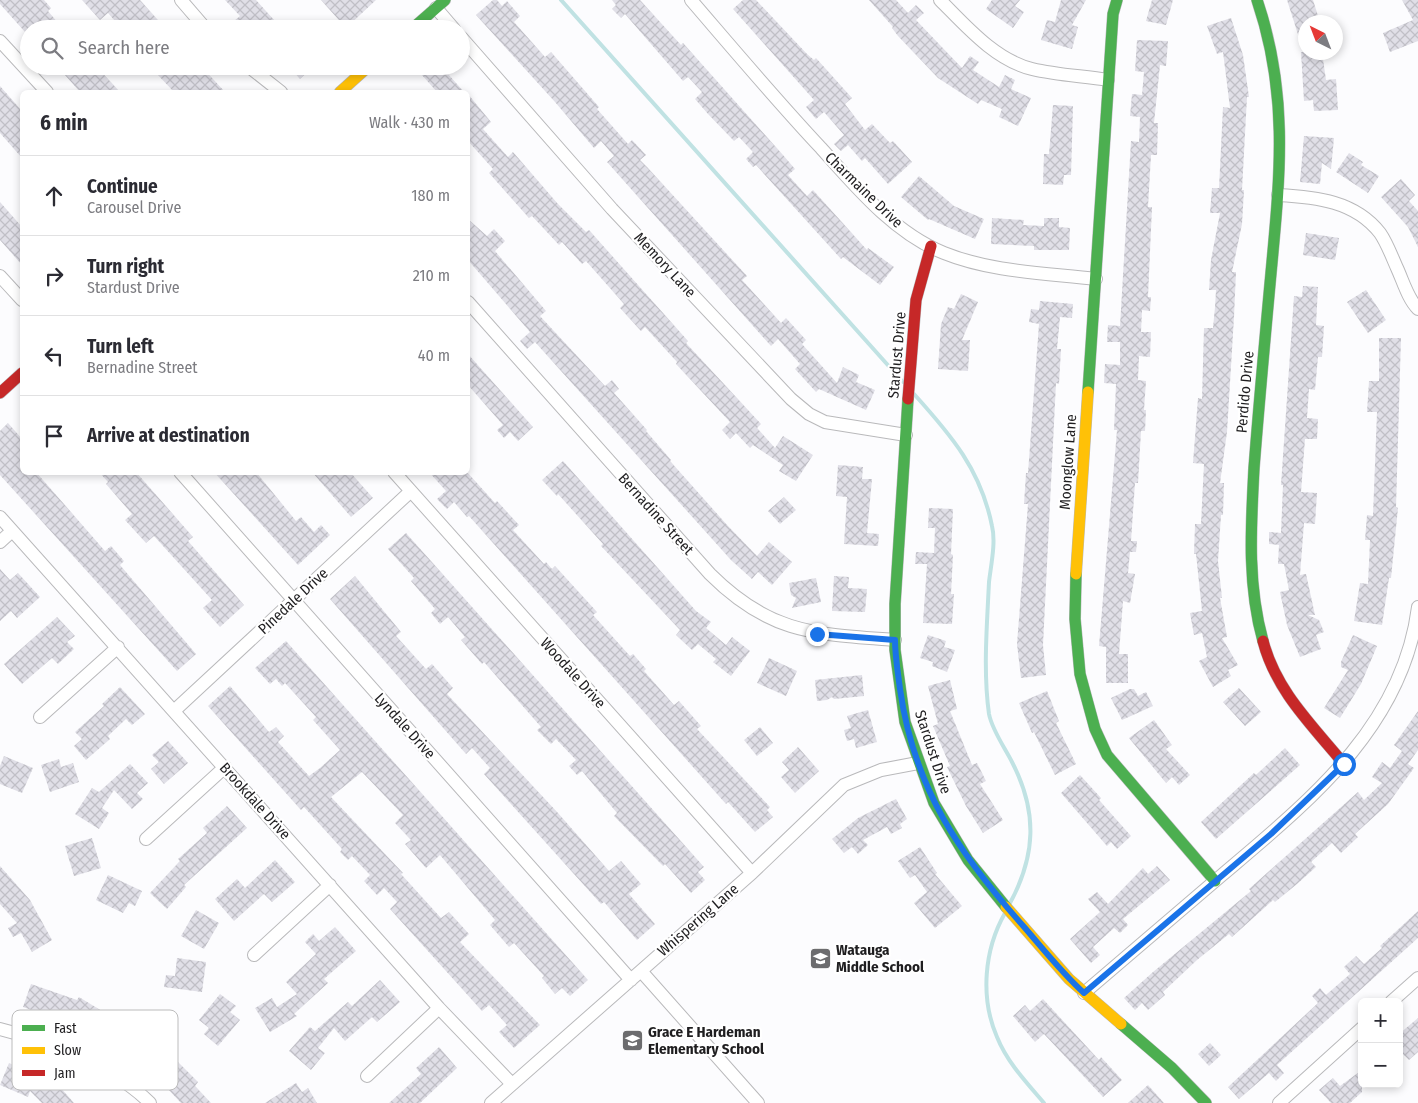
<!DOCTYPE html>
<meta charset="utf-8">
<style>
body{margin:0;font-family:"Fira Sans Condensed",sans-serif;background:#f7f7f7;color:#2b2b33}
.controls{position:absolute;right:15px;bottom:15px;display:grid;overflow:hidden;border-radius:8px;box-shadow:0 2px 8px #0003}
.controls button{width:45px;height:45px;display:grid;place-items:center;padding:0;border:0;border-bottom:1px solid #e1e1e2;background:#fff;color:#2b2b33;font:25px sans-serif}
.compass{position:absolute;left:1298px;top:15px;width:45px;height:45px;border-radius:50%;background:#fff;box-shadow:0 2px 8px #0003;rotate:318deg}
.stop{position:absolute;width:15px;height:15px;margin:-11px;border:4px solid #1a73e8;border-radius:50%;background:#fff}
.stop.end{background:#1a73e8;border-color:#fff;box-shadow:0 1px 5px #0008}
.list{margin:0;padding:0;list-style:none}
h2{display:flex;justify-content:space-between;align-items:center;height:65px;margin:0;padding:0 20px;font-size:21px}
h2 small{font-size:16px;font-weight:400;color:#7c7c81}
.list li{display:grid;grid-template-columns:32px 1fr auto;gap:15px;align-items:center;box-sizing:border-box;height:80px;padding:0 20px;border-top:1px solid #e1e1e2}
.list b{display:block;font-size:19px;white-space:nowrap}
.list p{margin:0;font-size:16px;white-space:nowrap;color:#7c7c81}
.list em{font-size:16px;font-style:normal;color:#7c7c81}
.icon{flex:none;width:28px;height:28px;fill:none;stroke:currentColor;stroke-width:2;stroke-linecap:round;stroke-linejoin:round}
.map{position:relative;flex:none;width:1418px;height:1103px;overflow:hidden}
.search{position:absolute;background:#fff;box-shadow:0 2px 8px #0003;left:20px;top:20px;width:450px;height:55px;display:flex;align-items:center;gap:12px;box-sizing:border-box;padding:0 18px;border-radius:28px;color:#7c7c81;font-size:19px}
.panel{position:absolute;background:#fff;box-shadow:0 2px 8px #0003;left:20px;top:90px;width:450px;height:385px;border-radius:8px}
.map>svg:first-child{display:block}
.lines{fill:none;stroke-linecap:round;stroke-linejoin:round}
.stream{stroke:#c0e2e3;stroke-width:4}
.building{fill:url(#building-cross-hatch)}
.street-casing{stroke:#b9b9bb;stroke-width:14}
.fast-casing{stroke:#b9b9bb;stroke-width:12}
.slow-casing{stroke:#b9b9bb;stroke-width:12}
.jam-casing{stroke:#b9b9bb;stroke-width:12}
.street{stroke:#fff;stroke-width:12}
.fast{stroke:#4caf50;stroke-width:11}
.slow{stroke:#ffc107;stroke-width:11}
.jam{stroke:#c62828;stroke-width:11}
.route{stroke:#1a73e8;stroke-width:6}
.labels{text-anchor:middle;stroke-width:4.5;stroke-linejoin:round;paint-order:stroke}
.street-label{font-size:15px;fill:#1f1e20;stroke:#fff}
.poi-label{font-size:15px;font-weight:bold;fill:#1f1e20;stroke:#fff;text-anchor:start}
.key{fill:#fff;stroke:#bcbcbc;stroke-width:1}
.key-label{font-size:14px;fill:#1f1e20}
</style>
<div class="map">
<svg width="1418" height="1103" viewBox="0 0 1418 1103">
<defs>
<pattern id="building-cross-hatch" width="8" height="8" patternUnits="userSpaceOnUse" patternTransform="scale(1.25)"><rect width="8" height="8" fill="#e0dfe7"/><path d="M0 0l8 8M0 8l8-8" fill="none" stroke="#c0bfc6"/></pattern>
</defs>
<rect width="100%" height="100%" fill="#fcfcfe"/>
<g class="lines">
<path class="stream" d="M561 0 903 382
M914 394C951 435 981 470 992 526 996 542 991 565 989 582 987 625 983 671 989 714 992 730 1005 748 1012 762 1038 812 1036 856 1009 905
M1005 913C984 950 980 998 997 1037 1007 1062 1026 1082 1044 1103"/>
</g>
<path class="building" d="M0 0H44L51 8 48 11 63 29H28L25 32 0 4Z
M82 0H140L166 29H122L108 13 100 20Z
M225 0H256L275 21 267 29H241L234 21 240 16Z
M321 0H376L346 28Z
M493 0H497L502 6 507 1 520 16 514 22 545 57 551 52 599 107 597 109 628 144 632 140 646 155 640 160 647 167 747 276 742 280 781 323 786 318 806 340 802 344 837 383 843 367 859 375 856 382 875 390 866 410 819 389 816 392 795 369 800 364 778 339 771 346 607 162 614 156 601 141 594 148 555 102 476 15Z
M612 0H640L681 45 683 43 783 155 795 169 788 175 807 196 813 190 867 250 868 248 894 267 880 285 843 257 841 259 756 165 753 167 746 159 753 152 739 137 734 141 708 114 695 99 702 92 688 77 683 81 625 14 621 18 612 9 616 5Z
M743 0H756L807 54 814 60 816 58 852 98 845 104 865 130 872 124 890 143 893 141 912 162 888 184 865 158 862 161 848 145 841 151 834 144 844 135 824 112 816 119 806 107 814 100 733 9Z
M869 0H896L908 13 916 5 924 13 916 20 962 68 970 56 979 62 973 70 999 87 1005 75 1015 80 1011 89 1031 98 1018 126 999 117 1002 109 981 100 978 104 938 78 898 36 892 28 893 27Z
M992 0H1020L1015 6 1024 12 1013 28 986 9Z
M1061 0H1086L1072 25 1078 27 1072 49 1041 40 1047 20 1055 22Z
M1152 0H1173L1166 25 1146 21Z
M1287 0H1313L1320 22H1306V49L1303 50Z
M1402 0H1418V41L1390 52 1383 33 1413 20Z
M1231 18 1243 55 1249 97H1247L1242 190H1244L1242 224 1232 272H1236L1234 317 1227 432 1220 483H1224L1223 515H1221L1218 561 1222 598H1220L1227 637 1222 638 1238 665 1228 670 1231 676 1213 687 1199 661 1207 657 1202 633 1194 635 1190 613 1202 611 1196 554H1194L1195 524H1201L1204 464 1193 463 1198 398 1202 399 1204 328H1213L1215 307 1216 290H1209L1211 260 1220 213H1210L1212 188H1219L1223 107 1230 108 1223 52 1217 54 1207 26Z
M1137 40 1168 41 1166 66 1160 65 1154 123H1158L1157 155H1151L1148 207H1152L1148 297H1151L1150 311 1142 310 1141 332H1151L1150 357 1139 356 1138 380 1146 381 1144 410H1146L1145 431H1141L1138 483H1135L1131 541H1137L1136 552H1130L1128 573 1135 574 1130 603 1123 601 1119 654H1128V683H1106V647L1099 646 1117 430H1114L1116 384 1104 383 1105 364 1120 365V342H1107L1108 325 1120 326 1131 141 1139 142 1140 117 1130 116 1132 94 1142 95 1144 72 1135 71Z
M1301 52H1322L1326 80 1336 79 1338 110 1314 111 1313 100 1304 101Z
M57 66H96L120 92H80Z
M164 66H201L225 92H174L156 73Z
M289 66H314L300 79Z
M414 66H441L464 92H437Z
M0 86 22 111V158L0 133Z
M468 94 491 122 483 129 508 157 513 152 558 204 586 232 589 230 688 341 686 343 761 424 757 428 775 448 783 436 813 455 796 481 779 471 783 465 753 445 750 448 736 433 730 439 722 430 730 422 676 364 677 362 645 327 641 331 620 308 624 304 586 261 582 264 562 242 559 245 532 216 529 218 489 173 493 169 468 141Z
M1053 105 1073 106 1071 175H1064L1063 185 1043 184 1044 154H1049Z
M1304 136 1334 138 1331 169 1322 163 1320 184 1300 182Z
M1349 153 1363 162 1361 165 1379 176 1368 193 1336 172Z
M919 176 954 206 984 219 975 239 929 219 928 220 901 197Z
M1401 179 1415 195 1409 201 1418 211V247L1408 227 1381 197Z
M0 202 22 227V265L0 240Z
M992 218 1024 220 1023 225 1044 226V218H1059V227L1070 228 1069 250H1034V246L991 244Z
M468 219 487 236 494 229 505 241 495 251 546 311 540 316 605 386 612 380 619 389 614 393 647 430 646 431 671 460 670 461 728 526 757 556 769 542 792 562 772 585 758 572 752 579 731 560 535 342 527 349 520 341 530 332 468 260Z
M1306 233 1339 238 1335 260 1303 255Z
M1303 286 1318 287 1316 325 1324 326 1322 357H1318L1315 390 1309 389 1307 418 1318 419 1317 439H1305L1301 492 1317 493 1315 524 1304 523 1300 575 1306 574 1315 615H1308L1319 620 1324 632 1316 635 1321 649 1300 657 1287 625 1280 592 1289 590 1284 564H1278L1279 545 1269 544V532L1281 533 1283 485H1281L1294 296 1302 297Z
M1366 290 1386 320 1368 333 1347 302Z
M961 294 978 302 962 340H970L968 371 938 369 941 324 948 307 954 309Z
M1040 301 1073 304 1072 318 1060 317 1057 349H1061L1059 384 1056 383 1043 645 1046 675 1021 678 1017 644 1028 504H1024L1026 473H1028L1039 324 1029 322 1031 309 1039 310Z
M1379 338H1401L1396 507 1398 508 1391 578H1389L1382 625 1354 621 1360 583 1368 584 1370 540H1365L1367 515 1373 516 1377 412H1367L1369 381H1379Z
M468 354 533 427 518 441 510 432 504 438 497 430 503 425 468 385Z
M8 423 22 439V472H36L105 551 111 546 124 561 120 565 196 654 177 671 0 475V431Z
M563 461 696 611 711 622 706 628 726 645 732 637 750 651 731 676 713 662 716 659 698 644 692 650 676 635 680 630 601 546 603 544 558 494 557 496 542 480Z
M838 465 863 467 862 479H872L867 533 879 534 878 546 844 544 847 497 836 496Z
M99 472H136L193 537 188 541 244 605 220 627 203 608 212 600 154 536 146 543 125 520 132 514 106 484 108 482Z
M214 472H256L296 521 301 517 314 532 321 525 330 535 298 565Z
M312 472H350L373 498 351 517Z
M429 472H467L495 503 497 501 519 525 513 530 544 564 546 562 552 569 555 566 597 612 593 615 630 656 633 654 646 669 644 671 674 705 679 701 701 726 697 729 770 807 767 810 773 817 755 832 728 802 726 804 469 516 467 517 454 502 447 509 437 499 446 491Z
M784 497 796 510 780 524 768 511Z
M929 508 953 509 951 554 953 555 951 594H954L952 624 923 623 927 564H915L916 552 934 553 935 528H928Z
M406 533 704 867 698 872 705 880 691 893 665 864 663 866 614 816 617 813 582 771 577 775 569 766 576 760 556 739 551 744 537 730 541 727 484 662 482 664 461 640 465 637 448 617 440 624 431 613 435 609 411 581 414 578 388 549Z
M0 569 10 580 18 573 40 597 17 618 11 611 0 621Z
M355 576 401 632 396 636 426 669 432 664 453 688 447 694 558 813 609 871 621 861 641 884 629 894 655 924 637 940 604 902 601 904 484 774 490 768 472 748 466 754 330 599Z
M834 576 849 577 848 588 867 589 865 612 832 611Z
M816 578 821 602 792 608 796 598 791 595 789 583Z
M57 617 75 636 67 642 74 649 58 664 52 658 22 684 4 664Z
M928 635 946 641 944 647 955 650 947 672 932 666 933 662 920 658Z
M1353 635 1377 646 1361 684 1340 718 1324 708 1348 670 1341 667V662Z
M286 641 588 980 570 996 562 988 555 994 542 978 544 976 514 943 509 947 490 925 495 920 440 855 426 868 405 844 411 840 395 823 403 815 362 772 331 797 403 873 401 874 441 918 449 912 469 934 460 942 540 1025 514 1048 499 1032 507 1025 489 1005 482 1011 390 909 397 902 384 888 377 895 364 881 370 875 352 856 348 860 340 852 342 849 304 807 301 810 208 706 230 686 269 732 276 727 284 736 278 742 309 776 320 768 340 750 313 720 316 717 285 683 282 686 276 679 270 684 255 668Z
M769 658 797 671 786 696 757 683Z
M862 675 864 696 834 699 832 697 827 700 817 701 815 680Z
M950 680 957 709 950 711 972 765 977 763 986 781 980 784 1003 820 983 833 966 806 947 767 950 766 933 726 938 724 928 686Z
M120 687 145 714 132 725 126 719 108 736 110 739 86 760 74 746 82 739 75 732 104 706 102 704Z
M1239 688 1261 712 1245 726 1223 702Z
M1130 689H1134L1138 696 1146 692 1153 706 1122 720 1111 698Z
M1047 691 1059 721 1056 723 1076 764 1055 775 1034 732 1032 733 1019 703Z
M868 710 877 742 856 748 854 739 847 741 844 730 851 728 847 716Z
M1418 711V750L1408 764 1414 768 1388 804 1355 834 1358 837 1341 853 1332 843 1311 862 1316 867 1297 884 1275 902 1273 900 1232 937 1229 934 1197 960 1163 992 1165 995 1148 1010 1142 1003 1135 1010 1124 998 1153 972 1251 891 1249 889 1358 792 1364 800 1382 783 1372 777 1382 762 1390 768 1402 751 1394 745Z
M1154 720 1172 745 1166 749 1190 775 1179 785 1172 777 1166 783 1129 738Z
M760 727 773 743 757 756 744 740Z
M168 741 188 763 164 784 151 769 159 762 152 755Z
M798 747 819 771 795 793 781 777 789 770 782 762Z
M1285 748 1300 765 1216 839 1201 822 1254 773 1256 775Z
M4 756 33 768 22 793 0 784V766Z
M59 759 61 767 73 763 79 782 50 792 41 765Z
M130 764 148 783 137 793 143 799 132 809 114 790 102 808 109 813 99 829 75 814 92 788 99 792Z
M1080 775 1101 798 1099 800 1131 836 1117 849 1111 842 1107 846 1061 793Z
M896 799 907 819 900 824 902 828 891 834 887 827 863 840 868 845 858 854 852 847 844 853 832 839 858 818Z
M227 806 247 828 184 885 186 887 167 909 150 893 180 861 178 859 207 833 203 828Z
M92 838 101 868 74 876 65 846Z
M920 847 937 873 935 874 962 906 935 928 914 903 927 892 915 875 910 878 898 861Z
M275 860 295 882 272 902 264 894 234 921 215 899 237 879 245 888Z
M0 866 30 900 52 940 32 952 21 933 13 937 8 928 17 923 0 904Z
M1157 866 1170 880 1123 919 1128 925 1120 933 1114 928 1093 947 1100 955 1091 963 1070 939 1100 912 1088 899 1097 892 1108 904 1143 868 1148 874Z
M108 875 142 891 135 906 129 903 123 913 96 900Z
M196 910 219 923 204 949 181 936Z
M1418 911V938L1277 1065 1284 1073 1276 1081 1269 1073 1239 1099 1228 1087 1318 1003 1312 996 1320 988 1326 995 1350 974 1344 967 1356 956 1364 964 1382 948 1380 946Z
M335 927 356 951 324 979 328 983 294 1014 297 1016 270 1032 255 1008 272 998 277 1007 297 994 286 982 316 954 305 942 313 934 319 941Z
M177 958 206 962 202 992 164 987 166 975 175 976Z
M380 980 400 1002 377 1022 372 1017 345 1041 334 1028 318 1048 325 1053 311 1070 289 1051 310 1027 315 1031 348 1002 352 1006Z
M31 984 77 1000 79 997 115 1019 117 1016 135 1028 129 1036 147 1047 155 1039 198 1082 195 1086 211 1103H181L152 1072 149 1075 130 1055 127 1059 55 1013 53 1018 23 1007Z
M220 994 236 1006 230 1012 240 1020 218 1046 204 1034 209 1028 199 1020Z
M1043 999 1099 1060 1101 1057 1122 1080 1103 1097 1044 1034 1035 1042 1013 1016 1025 1005 1030 1011Z
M1418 1018V1052L1409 1060 1399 1050V1034Z
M1210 1043 1221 1055 1209 1066 1198 1054Z
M439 1047 457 1068 420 1103H389L421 1074 416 1068Z
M9 1063 50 1081 53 1079 74 1103H42L30 1091 28 1097 0 1085Z
M1362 1070V1092L1350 1103H1331L1319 1090 1333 1078 1340 1086Z
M296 1083 302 1092 308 1088 317 1103H265Z
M1148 1085 1164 1103H1128Z"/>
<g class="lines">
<defs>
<path id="street" d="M181 0 206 29
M691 0C734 50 776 100 821 148 855 186 894 233 944 253 991 272 1045 273 1096 279
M940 0C966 26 995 60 1032 69 1057 75 1083 76 1108 80
M436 8 454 29
M461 37 612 209 791 399 809 414 825 422 906 435
M0 41 47 92
M248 66 281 92
M1278 195C1316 197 1355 201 1380 233 1387 243 1392 257 1397 268 1403 281 1408 299 1418 309
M0 276 22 300
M468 302 710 574C770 634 815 634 895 640
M180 472 631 980
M394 472 752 873
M0 517 439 1008 512 1084
M0 542 12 531
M175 710 411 491
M40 717 118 647
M146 839 225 767
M254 955 330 885
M641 971 758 1103
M1084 993C1130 954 1176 914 1222 875 1308 802 1403 727 1418 607
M1391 1002 1418 978
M0 1029C49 1041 114 1067 150 1103
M367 1076 439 1008
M491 1103 752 873 844 785 881 770 918 763
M1279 1103 1362 1028"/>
<path id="fast" d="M1257 0C1289 94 1280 176 1271 273 1265 338 1259 403 1254 468 1251 526 1247 584 1263 641
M412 29 445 0
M1088 392 1113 14 1117 0
M908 399 895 604V650L905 722 934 803 968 860 1006 907
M1076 574 1075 619 1080 674 1095 729 1107 755 1215 881
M1121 1024 1172 1068 1206 1103"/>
<path id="slow" d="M340 92 369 66
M1076 574 1088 392
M1006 907 1069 979 1121 1024"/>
<path id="jam" d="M0 393 22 373
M908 399 916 300 931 246
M1263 641C1276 691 1312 725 1344 764"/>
</defs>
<use href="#street" class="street-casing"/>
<use href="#fast" class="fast-casing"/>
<use href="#slow" class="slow-casing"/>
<use href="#jam" class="jam-casing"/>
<use href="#street" class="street"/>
<use href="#fast" class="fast"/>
<use href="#slow" class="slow"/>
<use href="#jam" class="jam"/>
</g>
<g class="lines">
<path class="route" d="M817 634 895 640C895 656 898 673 900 689 914 789 960 855 1025 928 1044 950 1062 973 1084 993L1271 834 1344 764"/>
</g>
<defs>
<symbol id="school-square" viewBox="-11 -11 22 22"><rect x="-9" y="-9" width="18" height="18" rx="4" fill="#6c6c6e" stroke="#fff"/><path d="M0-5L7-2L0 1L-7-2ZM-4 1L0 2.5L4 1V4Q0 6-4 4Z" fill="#fff"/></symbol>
</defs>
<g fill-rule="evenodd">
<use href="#school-square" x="808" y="946" width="25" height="25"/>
<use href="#school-square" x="620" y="1028" width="25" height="25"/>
</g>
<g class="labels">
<g class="street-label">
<text transform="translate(864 190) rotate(44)" y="5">Charmaine Drive</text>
<text transform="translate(665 265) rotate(47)" y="5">Memory Lane</text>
<text transform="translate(897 355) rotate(-85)" y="5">Stardust Drive</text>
<text transform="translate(1245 392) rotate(-85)" y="5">Perdido Drive</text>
<text transform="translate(1068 462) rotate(-86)" y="5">Moonglow Lane</text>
<text transform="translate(656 514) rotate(48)" y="5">Bernadine Street</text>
<text transform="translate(293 601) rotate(-43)" y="5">Pinedale Drive</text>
<text transform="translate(573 673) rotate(48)" y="5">Woodale Drive</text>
<text transform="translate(405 726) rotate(48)" y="5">Lyndale Drive</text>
<text transform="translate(933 752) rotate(72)" y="5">Stardust Drive</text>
<text transform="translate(255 801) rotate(48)" y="5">Brookdale Drive</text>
<text transform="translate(698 920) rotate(-41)" y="5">Whispering Lane</text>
</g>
<g class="poi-label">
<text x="836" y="955">Watauga<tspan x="836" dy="17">Middle School</tspan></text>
<text x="648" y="1037">Grace E Hardeman<tspan x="648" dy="17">Elementary School</tspan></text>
</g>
</g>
<rect x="12" y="1010" width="166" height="80" rx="8" class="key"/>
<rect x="22" y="1025" width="23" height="6" fill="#4caf50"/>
<rect x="22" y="1047" width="23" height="7" fill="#ffc107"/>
<rect x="22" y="1070" width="23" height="6" fill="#c62828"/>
<g class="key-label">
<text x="54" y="1033">Fast</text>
<text x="54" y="1055">Slow</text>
<text x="54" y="1078">Jam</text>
</g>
</svg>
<div class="controls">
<button>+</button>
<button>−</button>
</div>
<svg class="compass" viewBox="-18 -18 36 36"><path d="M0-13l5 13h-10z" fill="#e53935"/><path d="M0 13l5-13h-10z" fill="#7c7c81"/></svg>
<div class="stop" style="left:1344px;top:764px"></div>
<div class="stop end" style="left:817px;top:634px"></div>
<div class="search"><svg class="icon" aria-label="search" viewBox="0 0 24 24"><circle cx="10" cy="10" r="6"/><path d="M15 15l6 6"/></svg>Search here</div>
<section class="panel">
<h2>6 min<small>Walk · 430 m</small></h2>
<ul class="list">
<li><svg class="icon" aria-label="ahead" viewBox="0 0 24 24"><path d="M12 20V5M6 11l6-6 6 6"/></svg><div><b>Continue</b><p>Carousel Drive</p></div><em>180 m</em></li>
<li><svg class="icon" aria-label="right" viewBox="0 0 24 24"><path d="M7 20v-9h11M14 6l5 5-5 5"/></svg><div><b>Turn right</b><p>Stardust Drive</p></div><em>210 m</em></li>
<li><svg class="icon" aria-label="left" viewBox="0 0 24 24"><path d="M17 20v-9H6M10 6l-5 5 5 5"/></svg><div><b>Turn left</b><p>Bernadine Street</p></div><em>40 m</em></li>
<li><svg class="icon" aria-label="arrive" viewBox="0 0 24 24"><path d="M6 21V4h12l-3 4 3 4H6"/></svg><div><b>Arrive at destination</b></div></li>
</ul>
</section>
</div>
